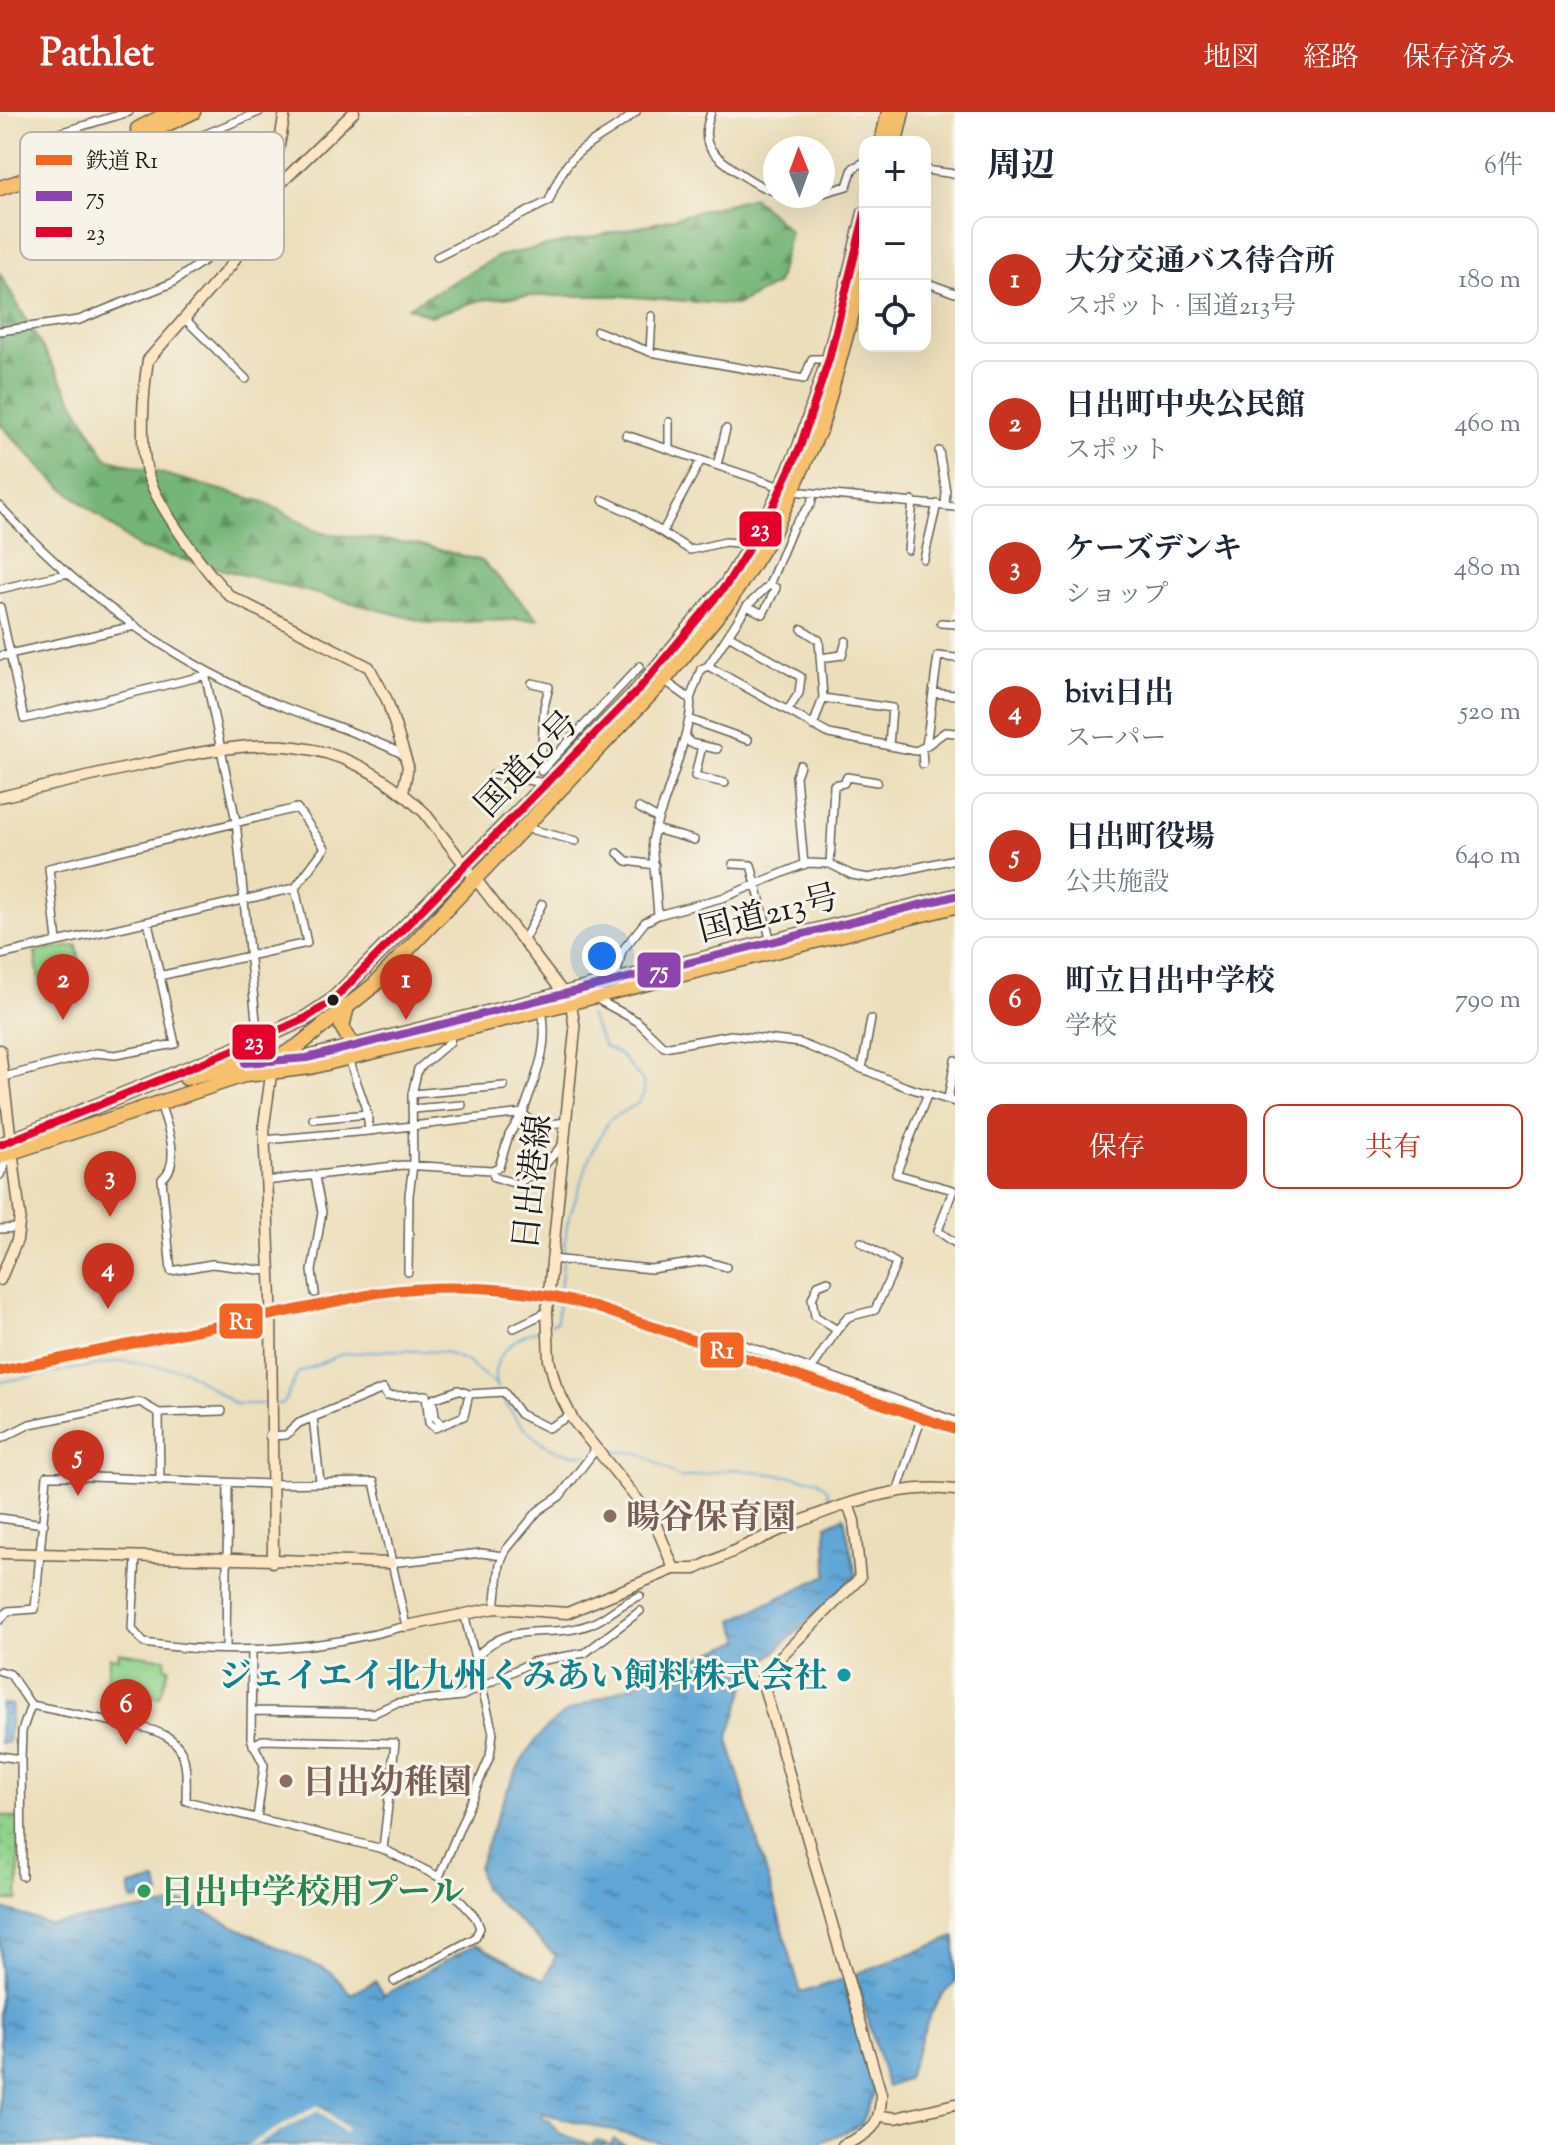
<!DOCTYPE html>
<html lang="ja">
<meta charset="utf-8">
<style>
body{margin:0;font-family:"Sorts Mill Goudy","Noto Serif JP",serif;background:#f6f6f7;color:#1f2937}
.controls{position:absolute;right:24px;top:24px;display:grid;overflow:hidden;border-radius:16px;box-shadow:0 8px 32px #0002}
.controls button{width:72px;height:72px;display:grid;place-items:center;padding:0;border:0;border-bottom:2px solid #e0e1e3;background:#fff;color:#1f2937;font:40px sans-serif}
.compass{position:absolute;left:763px;top:24px;width:72px;height:72px;border-radius:50%;background:#fff;box-shadow:0 8px 32px #0002;rotate:359deg}
.you{position:absolute;left:602px;top:844px;width:28px;height:28px;margin:-20px;border:6px solid #fff;border-radius:50%;background:#1a73e8;box-shadow:0 0 0 12px #1a73e833}
.badge{display:grid;place-items:center;width:52px;height:52px;border-radius:50%;background:#c8321e;color:#fff;font-size:26px;font-weight:700}
.pin{position:absolute;translate:-50% -66px;filter:drop-shadow(0 2px 4px #0008)}
.pin::after{content:'';position:absolute;top:42px;width:28px;height:24px;background:inherit;clip-path:polygon(0 0,100% 0,50% 100%)}
.list{margin:0;padding:0;list-style:none}
h2{display:flex;justify-content:space-between;align-items:center;height:104px;margin:0;padding:0 32px;font-size:34px}
h2 small{font-size:26px;font-weight:400;color:#747a83}
.list li{display:grid;grid-template-columns:52px 1fr auto;gap:24px;align-items:center;box-sizing:border-box;height:128px;margin:0 16px 16px;padding:0 16px;border:2px solid #e0e1e3;border-radius:16px}
.list b{display:block;font-size:30px;white-space:nowrap}
.list p{margin:0;font-size:26px;white-space:nowrap;color:#747a83}
.list em{font-size:26px;font-style:normal;color:#747a83}
.actions{display:flex;gap:16px;padding:24px 32px}
.actions a{flex:1;padding:18px 0;border:2px solid #c8321e;border-radius:16px;text-align:center;font-size:28px;color:#c8321e}
.actions .main{background:#c8321e;color:#fff}
.icon{flex:none;width:44px;height:44px;fill:none;stroke:currentColor;stroke-width:2;stroke-linecap:round;stroke-linejoin:round}
.map{position:relative;flex:none;width:955px;height:2033px;overflow:hidden}
header{display:flex;align-items:center;gap:48px;box-sizing:border-box;height:112px;padding:0 40px;background:#c8321e;color:#fff}
header strong{font-size:38px}
nav{display:flex;gap:44px;margin-inline-start:auto;font-size:28px}
main{display:flex}
aside{flex:1;background:#fff}
.map>svg:first-child{display:block}
.grass{fill:url(#grass-dots);stroke:#567854;stroke-width:2}
.forest{fill:url(#forest-firs);stroke:#48684a;stroke-width:2}
.garden{fill:#90d38b;stroke:#567854;stroke-width:2}
.water{fill:url(#water-ripples);stroke:#3e6078;stroke-width:2}
.pier{fill:#ecdeba}
.lines{fill:none;stroke-linecap:round;stroke-linejoin:round}
.stream{stroke:#5fa5d5;stroke-width:2}
.street-casing{stroke:#656053;stroke-width:10}
.secondary-casing{stroke:#656053;stroke-width:13}
.highway-casing{stroke:#656053;stroke-width:17}
.street{stroke:#fff;stroke-width:7}
.secondary{stroke:#fce6c4;stroke-width:10}
.highway{stroke:#f7c06c;stroke-width:14}
.street-bridge-casing{stroke:#656053;stroke-width:10;stroke-linecap:butt}
.street-bridge{stroke:#fff;stroke-width:7}
.bus-1-casing{stroke:#f7f3e8;stroke-width:14}
.bus-2-casing{stroke:#f7f3e8;stroke-width:14}
.bus-1{stroke:#8e44ad;stroke-width:8}
.bus-2{stroke:#e4002b;stroke-width:8}
.rail-1-casing{stroke:#f7f3e8;stroke-width:16}
.rail-1{stroke:#f26522;stroke-width:10}
.bus-dot{fill:#1c1c1c;stroke:#f7f3e8;stroke-width:3}
.education-dot{fill:#8d6e63;stroke:#f7f3e8;stroke-width:3}
.culture-dot{fill:#0f9aa8;stroke:#f7f3e8;stroke-width:3}
.leisure-dot{fill:#2e9e5b;stroke:#f7f3e8;stroke-width:3}
.labels{text-anchor:middle;stroke-width:6;stroke-linejoin:round;paint-order:stroke}
.street-label{font-size:34px;fill:#1c1c1c;stroke:#f7f3e8}
.education-label{font-size:34px;font-weight:bold;fill:#785e54;stroke:#f7f3e8;text-anchor:start}
.culture-label{font-size:34px;font-weight:bold;fill:#0d838f;stroke:#f7f3e8;text-anchor:end}
.leisure-label{font-size:34px;font-weight:bold;fill:#27864d;stroke:#f7f3e8;text-anchor:start}
.key{fill:#f7f3e8;stroke:#b5b2ab;stroke-width:2}
.key-label{font-size:22px;fill:#1c1c1c}
.line-badge{stroke:#f7f3e8;stroke-width:3}
.badge-label{font-size:22px;text-anchor:middle;font-weight:bold;fill:#fff}
</style>
<header>
<strong>Pathlet</strong>
<nav><a>地図</a><a>経路</a><a>保存済み</a></nav>
</header>
<main>
<div class="map">
<svg width="955" height="2033" viewBox="0 0 955 2033">
<defs>
<pattern id="grass-dots" width="8" height="8" patternUnits="userSpaceOnUse" patternTransform="scale(2)"><rect width="8" height="8" fill="#90d38b"/><path d="M2 2h.1M6 6h.1" fill="none" stroke="#7cb577" stroke-width="1.8" stroke-linecap="round"/></pattern>
<pattern id="forest-firs" width="22" height="20" patternUnits="userSpaceOnUse" patternTransform="scale(2)"><rect width="22" height="20" fill="#74b577"/><path d="M5 1l3.5 6h-7zM16 11l3.5 6h-7z" fill="#5e9261"/></pattern>
<pattern id="water-ripples" width="26" height="14" patternUnits="userSpaceOnUse" patternTransform="scale(2)"><rect width="26" height="14" fill="#5fa5d5"/><path d="M2 4q2-2 4 0t4 0M15 11q2-2 4 0t4 0" fill="none" stroke="#4e86ac"/></pattern>
</defs>
<rect width="100%" height="100%" fill="#f7f3e8"/>
<filter id="ink" filterUnits="userSpaceOnUse"><feTurbulence type="fractalNoise" baseFrequency=".0125" numOctaves="2"/><feDisplacementMap in="SourceGraphic" scale="16" xChannelSelector="R" yChannelSelector="G"/><feConvolveMatrix kernelMatrix="1 2 1 2 8 2 1 2 1" color-interpolation-filters="sRGB"/></filter>
<filter id="wash" filterUnits="userSpaceOnUse"><feTurbulence type="fractalNoise" baseFrequency=".006" numOctaves="4" result="noise"/><feDisplacementMap in="SourceGraphic" scale="32" xChannelSelector="R" yChannelSelector="G"/><feGaussianBlur stdDeviation="1.8" result="paint"/><feColorMatrix in="noise" values="0 0 0 0 0 0 0 0 0 0 0 0 0 0 0 0 0 1.4 0 .05"/><feComposite in="paint" operator="in"/></filter>
<g filter="url(#wash)">
<rect width="100%" height="100%" fill="#ecdeba"/>
<path class="grass" d="M0 1703 20 1707 18 1789H0Z"/>
<path class="forest" d="M753 85 790 119 777 172 736 193 622 184H523L481 188 430 204 408 195 499 144 644 114Z
M0 162 106 346 264 390 322 421 417 432 482 449 538 507 430 511 139 436 52 367 0 312Z"/>
<path class="garden" d="M77 834 83 870 40 875 35 840Z
M119 1540 166 1547 165 1555 169 1556 160 1585 111 1577 112 1570 106 1569 110 1545 118 1546Z"/>
<path class="water" d="M844 1405 856 1464 749 1564 728 1627 801 1881 843 1867 874 1981 861 2013 815 2033H669L542 2001 541 2006 550 2009 559 2021 591 2033 597 2028 610 2033 614 2027 625 2033H0V1796L51 1812 186 1791 332 1861 351 1882 375 1869 384 1883 476 1832 544 1868 556 1844 483 1776 478 1755C500 1700 515 1633 567 1600L741 1528 733 1508 827 1463 826 1413Z
M1 1592 12 1593 8 1631H0Z
M157 1769 160 1784 132 1789 129 1774Z
M955 1825V1871C924 1895 922 1934 906 1968L887 1975 855 1862Z"/>
<path class="pier" d="M318 1993 347 2017 344 2021 318 1999 256 2033H247Z"/>
<g class="lines">
<path class="stream" d="M564 1144 567 1112 590 1044 609 1008 637 992 644 982 643 969 619 942 604 934 589 903
M551 1212 557 1209 563 1150
M0 1270 121 1249 185 1258 235 1292H266
M497 1276C487 1246 515 1223 542 1217
M500 1282C518 1315 548 1346 587 1342
M276 1292H283L298 1261 342 1242 392 1238 444 1240 466 1249 495 1272
M606 1339 640 1341 681 1366 734 1357 817 1368 827 1377 831 1392"/>
</g>
</g>
<g filter="url(#ink)">
<g class="lines">
<defs>
<path id="street" d="M711 0C708 10 704 21 708 32 713 46 760 77 775 79
M41 25 59 21
M60 26 59 21 129 0
M925 58 955 62
M77 69 79 74 259 0
M823 81 847 74 853 56 865 50
M815 84H818
M437 145 549 89C571 29 591 37 636 0
M925 170 955 181
M184 206 246 267
M0 219 79 208 172 171 250 116
M597 219 650 240 804 267 812 247H829
M650 240 652 204
M669 310V337
M626 323 793 379 955 395
M939 339 946 379 945 394
M717 353 726 317
M603 388 633 402 690 438 725 430 750 432
M0 394C72 474 161 542 260 585 307 606 356 618 402 642
M663 419 701 348
M908 438 913 389
M924 447 937 392
M0 477 68 461
M747 494 763 502 776 476 769 473
M0 495 24 607 207 563
M941 511 955 512
M802 517 819 528 823 586
M730 524 801 565 799 581 788 598
M0 544 135 514
M820 546 842 543 846 529
M708 554 747 494 769 473 793 415 811 392 813 382
M206 566 236 709 258 928 271 947
M664 568 690 587 701 557 708 554 829 622 916 639 926 634 933 581 955 583
M532 571 549 575 544 595 541 658
M933 581 938 544 955 546
M690 587C696 604 663 692 655 717L694 728
M691 608 748 628
M813 614 823 586 892 596 889 634
M687 626 690 631 717 637
M702 634 695 664 725 671
M926 634 945 620 955 621
M922 637 923 652
M800 653 796 664 804 753
M541 659 640 554
M493 663 546 671
M639 696 658 707
M526 716 576 729
M655 717 652 729 658 803
M618 741 627 749 655 753
M733 752 751 753 771 830
M830 752 834 673 844 671 847 665 877 670
M524 828 542 792
M0 843 295 776 325 736 297 696 49 756 57 829
M159 864 307 831 295 776
M615 869 622 839 645 810 658 803 725 785 807 751 830 752 852 763 869 766 955 747
M595 886 637 909 664 935 731 923 800 931 906 975 955 990
M349 945C355 972 368 991 369 1019L523 1001C535 965 550 937 542 898
M862 957 871 907
M4 965 96 941 115 943 175 932 148 810
M928 981 896 1062 953 1078 938 1119 955 1131
M412 982 504 974
M948 987 955 948
M159 989C166 1009 183 1051 162 1067L171 1159 212 1152 268 1159
M412 997 462 993
M313 1007 368 1002
M264 1028 369 1019
M492 1058 494 1065 517 1072 543 1055 563 1032
M0 1063 10 1041
M315 1065 322 1100 312 1159 315 1181
M265 1069 403 1053 492 1058 499 1055 509 1023 523 1001 535 1014 566 1010
M0 1117 19 1116
M551 1147 651 1157 705 1149 726 1155
M408 1160 409 1083 413 1053 412 982 418 957 450 930 452 920
M514 1216 547 1200
M837 1218 848 1205 875 1198 894 1157 896 1151 861 1130
M717 1223 955 1309
M811 1258 837 1218 815 1204 812 1187 818 1173 828 1169
M159 1301 222 1299
M313 1305 320 1370
M440 1311 435 1305 433 1287 458 1278 469 1282
M269 1324 286 1323 299 1311 383 1277 387 1284 426 1283 429 1311 435 1316 464 1304 469 1282 504 1280 520 1302 548 1316 571 1303
M0 1327 30 1312 140 1290 159 1301 160 1369
M898 1377 924 1298
M0 1406 44 1412
M390 1451 481 1441 503 1444
M495 1496 500 1452 506 1438 538 1399 560 1384 596 1337
M0 1508 8 1499 35 1497 47 1364H66L270 1372 374 1370 406 1514C321 1538 230 1544 144 1531L132 1517 136 1446
M226 1537 228 1371
M252 1537 251 1627 264 1653 257 1706
M475 1546C511 1505 548 1529 591 1512 609 1505 621 1490 640 1484
M0 1559 10 1562 31 1593
M31 1593 134 1614
M253 1599 374 1601 396 1591 462 1584 532 1550 585 1541 640 1499
M141 1615C188 1626 187 1646 186 1689L383 1737 439 1765 490 1644 493 1621 464 1501
M253 1633 262 1628 395 1631 383 1737
M0 1644 21 1647 22 1619 31 1593
M21 1647 22 1764
M394 1869 475 1826 480 1816 476 1806 439 1765"/>
<path id="secondary" d="M354 0 277 75 232 152 148 248C143 278 139 338 149 366 160 398 206 460 230 484L369 555 387 588 408 654 403 681
M271 80 285 0
M0 685C50 673 100 662 150 651 261 626 335 617 424 700L571 891 575 918 547 1200 549 1248 556 1274 573 1308 654 1408 674 1457
M0 938 20 1104 17 1128 0 1168
M272 956 264 1013 271 1187 273 1450
M0 1441 390 1451
M406 1514 495 1496 567 1501 674 1457H695C769 1424 875 1366 955 1378
M881 2004 896 2006 955 1992
M843 2033C872 2021 881 2013 881 1982L762 1568 764 1561 860 1466 854 1409 848 1392"/>
<path id="highway" d="M138 17 171 0
M882 30 889 0
M895 30 902 0
M0 76 100 43 193 0
M346 899 342 915 353 934
M254 962 310 955 400 933 955 794
M186 966 236 952 307 946 955 784
M0 1033 258 928 306 906 333 888 639 577 727 472 770 401 800 335 829 247 865 101
M0 1044 256 959 298 934 374 873 664 568 730 488 774 418 821 314 865 154"/>
</defs>
<use href="#street" class="street-casing"/>
<use href="#secondary" class="secondary-casing"/>
<use href="#highway" class="highway-casing"/>
<use href="#street" class="street"/>
<use href="#secondary" class="secondary"/>
<use href="#highway" class="highway"/>
<defs>
<path id="street-bridge" d="M60 26 77 69"/>
</defs>
<use href="#street-bridge" class="street-bridge-casing"/>
<use href="#street-bridge" class="street-bridge"/>
<defs>
<path id="bus-1" d="M245 951 307 946 955 784"/>
<path id="bus-2" d="M0 1033 258 928 306 906 333 888 639 577 727 472 770 401 800 335 829 247 865 101"/>
</defs>
<use href="#bus-1" class="bus-1-casing"/>
<use href="#bus-2" class="bus-2-casing"/>
<use href="#bus-1" class="bus-1"/>
<use href="#bus-2" class="bus-2"/>
<defs>
<path id="rail-1" d="M0 1259 377 1181C450 1171 520 1174 592 1194L955 1317"/>
</defs>
<use href="#rail-1" class="rail-1-casing"/>
<use href="#rail-1" class="rail-1"/>
</g>
</g>
<circle class="bus-dot" cx="333" cy="888" r="7"/>
<g class="education-dot">
<circle cx="610" cy="1404" r="8"/>
<circle cx="286" cy="1669" r="8"/>
</g>
<circle class="culture-dot" cx="844" cy="1563" r="8"/>
<circle class="leisure-dot" cx="144" cy="1779" r="8"/>
<g class="labels">
<g class="street-label">
<text transform="translate(526 651) rotate(-46)" y="12">国道10号</text>
<text transform="translate(768 800) rotate(-14)" y="12">国道213号</text>
<text transform="translate(531 1070) rotate(-84)" y="12">日出港線</text>
</g>
<g class="education-label">
<text x="626" y="1416">暘谷保育園</text>
<text x="302" y="1681">日出幼稚園</text>
</g>
<g class="culture-label">
<text x="828" y="1575">ジェイエイ北九州くみあい飼料株式会社</text>
</g>
<g class="leisure-label">
<text x="160" y="1791">日出中学校用プール</text>
</g>
</g>
<rect x="20" y="20" width="264" height="128" rx="12" class="key"/>
<rect x="36" y="43" width="36" height="10" fill="#f26522"/>
<rect x="36" y="79" width="36" height="10" fill="#8e44ad"/>
<rect x="36" y="115" width="36" height="10" fill="#e4002b"/>
<g class="key-label">
<text x="86" y="56">鉄道 R1</text>
<text x="86" y="92">75</text>
<text x="86" y="128">23</text>
</g>
<g class="line-badge">
<rect x="738" y="398" width="45" height="38" rx="8" fill="#e4002b"/>
<rect x="636" y="839" width="46" height="38" rx="8" fill="#8e44ad"/>
<rect x="231" y="911" width="46" height="38" rx="8" fill="#e4002b"/>
<rect x="218" y="1190" width="46" height="38" rx="8" fill="#f26522"/>
<rect x="699" y="1219" width="46" height="38" rx="8" fill="#f26522"/>
</g>
<g class="badge-label">
<text x="760" y="424">23</text>
<text x="659" y="866">75</text>
<text x="254" y="937">23</text>
<text x="241" y="1217">R1</text>
<text x="722" y="1246">R1</text>
</g>
</svg>
<div class="controls">
<button>+</button>
<button>−</button>
<button><svg class="icon" aria-label="locate" viewBox="0 0 24 24"><circle cx="12" cy="12" r="6"/><path d="M12 2v4M12 18v4M2 12h4M18 12h4"/></svg></button>
</div>
<svg class="compass" viewBox="-18 -18 36 36"><path d="M0-13l5 13h-10z" fill="#e53935"/><path d="M0 13l5-13h-10z" fill="#747a83"/></svg>
<div class="you"></div>
<div class="pin badge" style="left:406px;top:908px">1</div>
<div class="pin badge" style="left:63px;top:908px">2</div>
<div class="pin badge" style="left:110px;top:1105px">3</div>
<div class="pin badge" style="left:108px;top:1197px">4</div>
<div class="pin badge" style="left:78px;top:1384px">5</div>
<div class="pin badge" style="left:126px;top:1633px">6</div>
</div>
<aside>
<h2>周辺<small>6件</small></h2>
<ul class="list">
<li><span class="badge">1</span><div><b>大分交通バス待合所</b><p>スポット · 国道213号</p></div><em>180 m</em></li>
<li><span class="badge">2</span><div><b>日出町中央公民館</b><p>スポット</p></div><em>460 m</em></li>
<li><span class="badge">3</span><div><b>ケーズデンキ</b><p>ショップ</p></div><em>480 m</em></li>
<li><span class="badge">4</span><div><b>bivi日出</b><p>スーパー</p></div><em>520 m</em></li>
<li><span class="badge">5</span><div><b>日出町役場</b><p>公共施設</p></div><em>640 m</em></li>
<li><span class="badge">6</span><div><b>町立日出中学校</b><p>学校</p></div><em>790 m</em></li>
</ul>
<div class="actions"><a class="main">保存</a><a>共有</a></div>
</aside>
</main>
